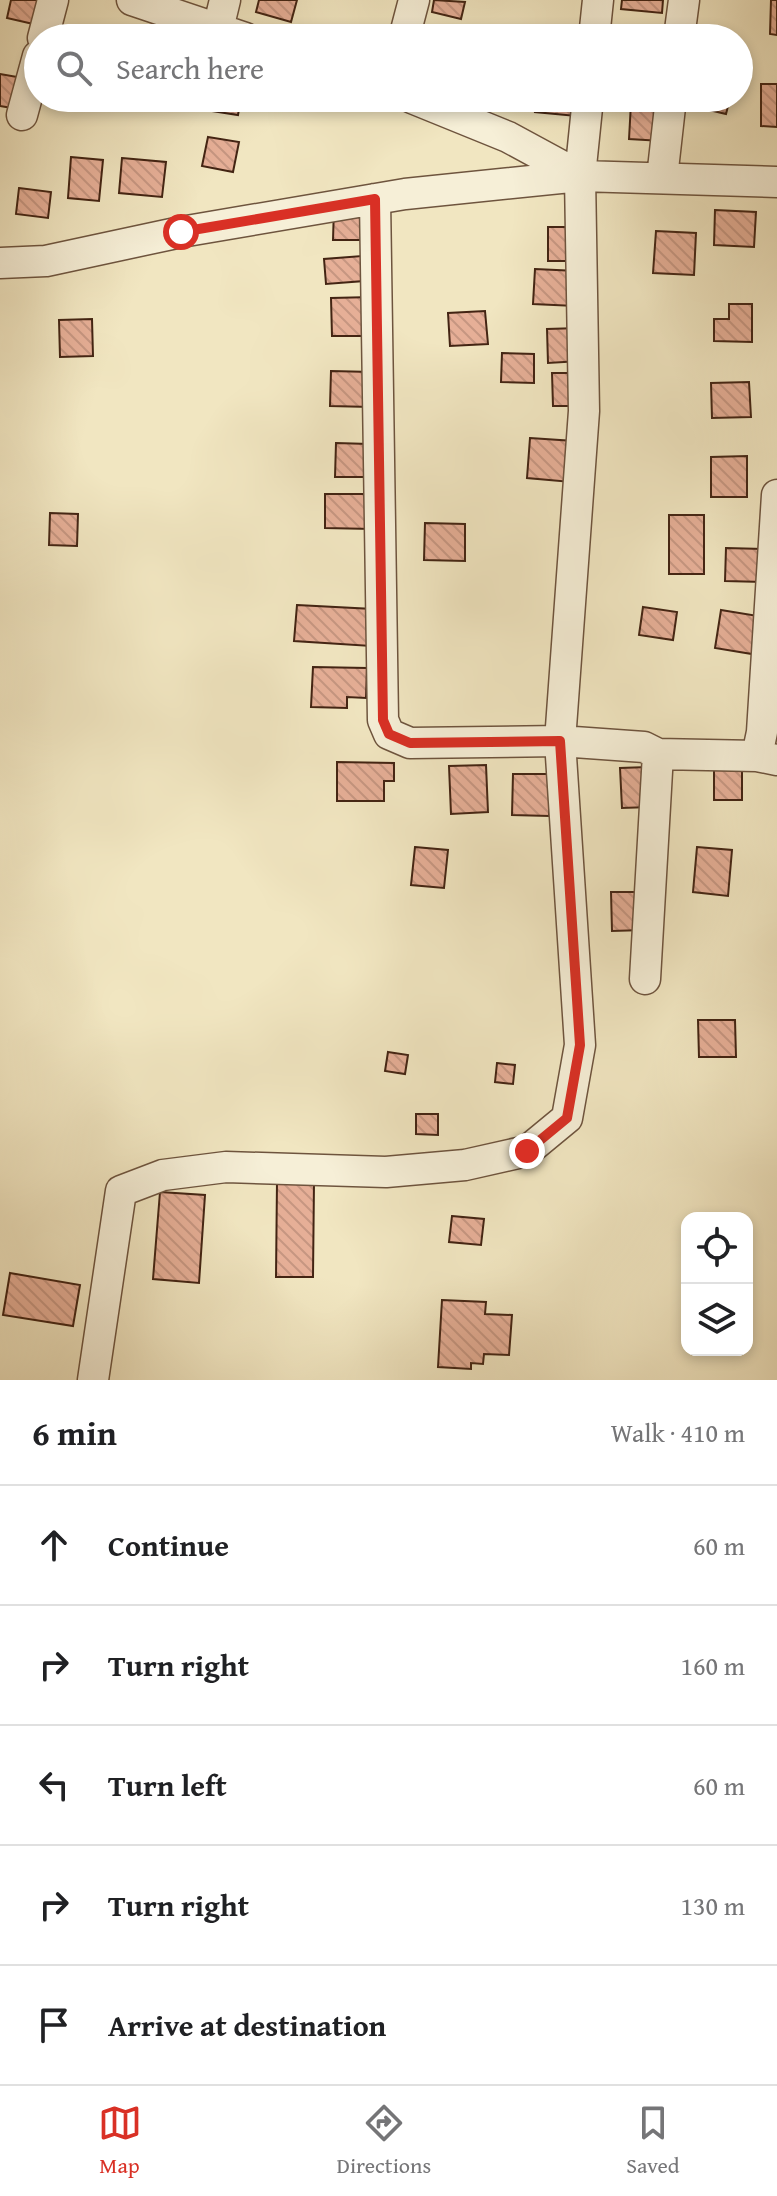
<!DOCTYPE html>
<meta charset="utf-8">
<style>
body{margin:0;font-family:"Gentium Book Plus",serif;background:#f6f6f6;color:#202124}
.controls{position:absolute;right:24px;bottom:24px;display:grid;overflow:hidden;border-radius:16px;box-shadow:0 4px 12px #0003}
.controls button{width:72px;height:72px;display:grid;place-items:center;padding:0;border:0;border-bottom:2px solid #e0e0e0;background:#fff;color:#202124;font:40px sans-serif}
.stop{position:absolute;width:24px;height:24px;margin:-18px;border:6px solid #d93025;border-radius:50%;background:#fff}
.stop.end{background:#d93025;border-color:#fff;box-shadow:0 2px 8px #0008}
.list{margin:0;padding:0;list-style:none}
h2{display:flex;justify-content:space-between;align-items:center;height:104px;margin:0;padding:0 32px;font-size:34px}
h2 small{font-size:26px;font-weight:400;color:#757577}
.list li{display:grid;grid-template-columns:52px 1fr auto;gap:24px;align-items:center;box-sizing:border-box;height:120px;padding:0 32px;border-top:2px solid #e0e0e0}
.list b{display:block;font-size:30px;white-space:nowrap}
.list em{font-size:26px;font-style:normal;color:#757577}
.icon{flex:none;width:44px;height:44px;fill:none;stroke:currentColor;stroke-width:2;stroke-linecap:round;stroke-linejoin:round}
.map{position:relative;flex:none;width:777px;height:1380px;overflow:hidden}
.search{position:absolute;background:#fff;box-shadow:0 4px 12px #0003;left:24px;right:24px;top:24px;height:88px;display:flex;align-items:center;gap:20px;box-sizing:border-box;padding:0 28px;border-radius:44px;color:#757577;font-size:30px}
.sheet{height:704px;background:#fff}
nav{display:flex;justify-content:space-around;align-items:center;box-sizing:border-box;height:112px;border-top:2px solid #e0e0e0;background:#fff;font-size:22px;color:#757577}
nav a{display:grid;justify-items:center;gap:4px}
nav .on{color:#d93025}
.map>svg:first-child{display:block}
.building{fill:url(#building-back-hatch);stroke:#432413;stroke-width:2}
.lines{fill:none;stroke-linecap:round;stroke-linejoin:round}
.minor-casing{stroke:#6e543e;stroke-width:33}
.minor{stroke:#f6efd7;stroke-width:30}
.route{stroke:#d93025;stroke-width:10}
</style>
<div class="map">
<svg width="777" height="1380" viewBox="0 0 777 1380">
<defs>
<pattern id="building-back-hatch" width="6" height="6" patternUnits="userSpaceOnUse" patternTransform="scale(2)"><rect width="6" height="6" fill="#e6af97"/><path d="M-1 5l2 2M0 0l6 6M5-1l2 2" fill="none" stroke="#c69681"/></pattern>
</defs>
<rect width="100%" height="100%" fill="#f1e6c1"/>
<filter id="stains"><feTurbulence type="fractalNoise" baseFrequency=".0025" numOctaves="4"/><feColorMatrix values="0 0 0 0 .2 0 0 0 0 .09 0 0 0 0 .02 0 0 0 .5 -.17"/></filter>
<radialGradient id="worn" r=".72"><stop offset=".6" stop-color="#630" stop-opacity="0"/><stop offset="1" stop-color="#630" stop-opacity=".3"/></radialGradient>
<path class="building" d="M11 0H48L42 26 7 18Z
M259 0H297L291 22 256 12Z
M434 0 465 2 461 19 432 12Z
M622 0H663L662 13 621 9Z
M771 0H777V35L770 34Z
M619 26 659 31 658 38H618Z
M370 28 402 35V38H368Z
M0 74 23 78 18 109 0 106Z
M761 84H777V127L761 126Z
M207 98H241L238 115 205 110Z
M537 98H578L576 116 535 112Z
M694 98H730L726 114 692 106Z
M631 103 664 104 662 141 629 139Z
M208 137 239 142 233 172 202 166Z
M71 157 103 160 99 201 68 198Z
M122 158 166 162 162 197 119 193Z
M19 188 51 192 48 218 16 214Z
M334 207 367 208V240H333Z
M715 210 756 212 754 247 714 245Z
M548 227H580V261H548Z
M656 231 696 233 694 275 653 273Z
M362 256 364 281 326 284 324 259Z
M535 269 577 271 575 306 533 304Z
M372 297V336H332L331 298Z
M729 304H752V342L714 341V319H729Z
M485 311 488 344 450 346 448 313Z
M92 319 93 356 60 357 59 320Z
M579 328 580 361 548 363 547 329Z
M502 353 534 354V383L501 382Z
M331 371 372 372 371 407 330 406Z
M552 373H581V406H553Z
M749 382 751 417 712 418 711 383Z
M530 438 574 441 571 482 527 478Z
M336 443 369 444V477H335Z
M747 456V497H711V457Z
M325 494H372V529L325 528Z
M50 513 78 514 77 546 49 545Z
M669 515H704V574H669Z
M425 523 465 524V561L424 560Z
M726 548 765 549 764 582 725 581Z
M297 605 373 609 371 646 294 641Z
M643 607 677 612 673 640 639 635Z
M721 610 758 616 752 654 715 648Z
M313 667 367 668 366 698 347 697V708L311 707Z
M337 762 394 763V781H384V801H337Z
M486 765 488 812 451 814 449 766Z
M648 767 650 807 622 808 620 768Z
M714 767H742V800H714Z
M513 774H550L549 816 512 815Z
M415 847 448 850 444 888 411 885Z
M697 847 732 850 728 896 693 892Z
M611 892H643L644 930 612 931Z
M698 1020H735L736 1057H699Z
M388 1052 408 1055 405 1074 385 1071Z
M497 1063 515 1065 513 1084 495 1082Z
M416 1114H438V1135L416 1134Z
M277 1182H314L313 1277H276Z
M160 1192 205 1195 199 1283 153 1279Z
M452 1216 484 1219 481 1245 449 1242Z
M10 1273 80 1285 73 1326 3 1315Z
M442 1300 486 1302 485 1314 512 1315 509 1355 484 1354 483 1364 471 1363V1369L438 1367Z"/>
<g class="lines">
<defs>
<path id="minor" d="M132 0 245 38
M218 29 225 0
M43 38 53 0
M404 38 414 0
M594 38 598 0
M679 38 684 0
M412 98 508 137 580 176
M22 115 38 56
M662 178 671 98
M375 199 383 720 389 734 410 743 560 741 644 747 658 754 757 756 777 760
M0 263 46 261 181 232 405 194 580 176 777 182
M757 756 762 732 777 495
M645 979 658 754
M93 1380 121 1191 163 1175 226 1167 386 1172 465 1165 527 1151 567 1118 580 1045 560 741 584 411 580 176 588 98"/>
</defs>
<use href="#minor" class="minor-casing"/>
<use href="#minor" class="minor"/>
</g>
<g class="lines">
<path class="route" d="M181 232 375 199 383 720 389 734 410 743 560 741 580 1045 567 1118 527 1151"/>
</g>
<rect width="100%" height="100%" filter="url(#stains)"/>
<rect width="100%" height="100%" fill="url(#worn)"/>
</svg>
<div class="controls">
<button><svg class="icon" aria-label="locate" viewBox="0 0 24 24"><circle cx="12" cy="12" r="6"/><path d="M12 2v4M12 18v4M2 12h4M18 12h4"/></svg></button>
<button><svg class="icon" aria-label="layers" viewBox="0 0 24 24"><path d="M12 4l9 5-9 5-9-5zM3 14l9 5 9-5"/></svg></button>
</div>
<div class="stop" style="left:181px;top:232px"></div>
<div class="stop end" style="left:527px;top:1151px"></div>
<div class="search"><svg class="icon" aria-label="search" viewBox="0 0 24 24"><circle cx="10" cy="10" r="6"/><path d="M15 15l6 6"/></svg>Search here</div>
</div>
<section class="sheet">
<h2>6 min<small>Walk · 410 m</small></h2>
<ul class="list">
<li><svg class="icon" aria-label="ahead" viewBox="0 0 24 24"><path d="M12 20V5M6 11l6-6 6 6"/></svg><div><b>Continue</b></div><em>60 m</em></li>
<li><svg class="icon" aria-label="right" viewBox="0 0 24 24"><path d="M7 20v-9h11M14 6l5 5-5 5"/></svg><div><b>Turn right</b></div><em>160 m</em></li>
<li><svg class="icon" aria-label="left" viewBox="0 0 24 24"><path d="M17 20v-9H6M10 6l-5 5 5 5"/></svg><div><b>Turn left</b></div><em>60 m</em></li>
<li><svg class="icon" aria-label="right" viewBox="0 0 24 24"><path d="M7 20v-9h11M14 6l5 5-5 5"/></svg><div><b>Turn right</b></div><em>130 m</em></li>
<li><svg class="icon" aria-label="arrive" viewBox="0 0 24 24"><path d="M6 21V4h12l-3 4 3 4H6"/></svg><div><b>Arrive at destination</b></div></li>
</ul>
</section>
<nav>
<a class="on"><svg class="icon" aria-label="map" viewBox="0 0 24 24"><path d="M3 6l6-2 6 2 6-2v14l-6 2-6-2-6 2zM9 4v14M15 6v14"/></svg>Map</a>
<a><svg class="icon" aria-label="directions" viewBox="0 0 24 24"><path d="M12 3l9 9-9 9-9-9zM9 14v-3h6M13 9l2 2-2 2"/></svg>Directions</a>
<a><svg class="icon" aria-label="saved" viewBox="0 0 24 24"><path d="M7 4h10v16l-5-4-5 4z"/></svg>Saved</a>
</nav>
